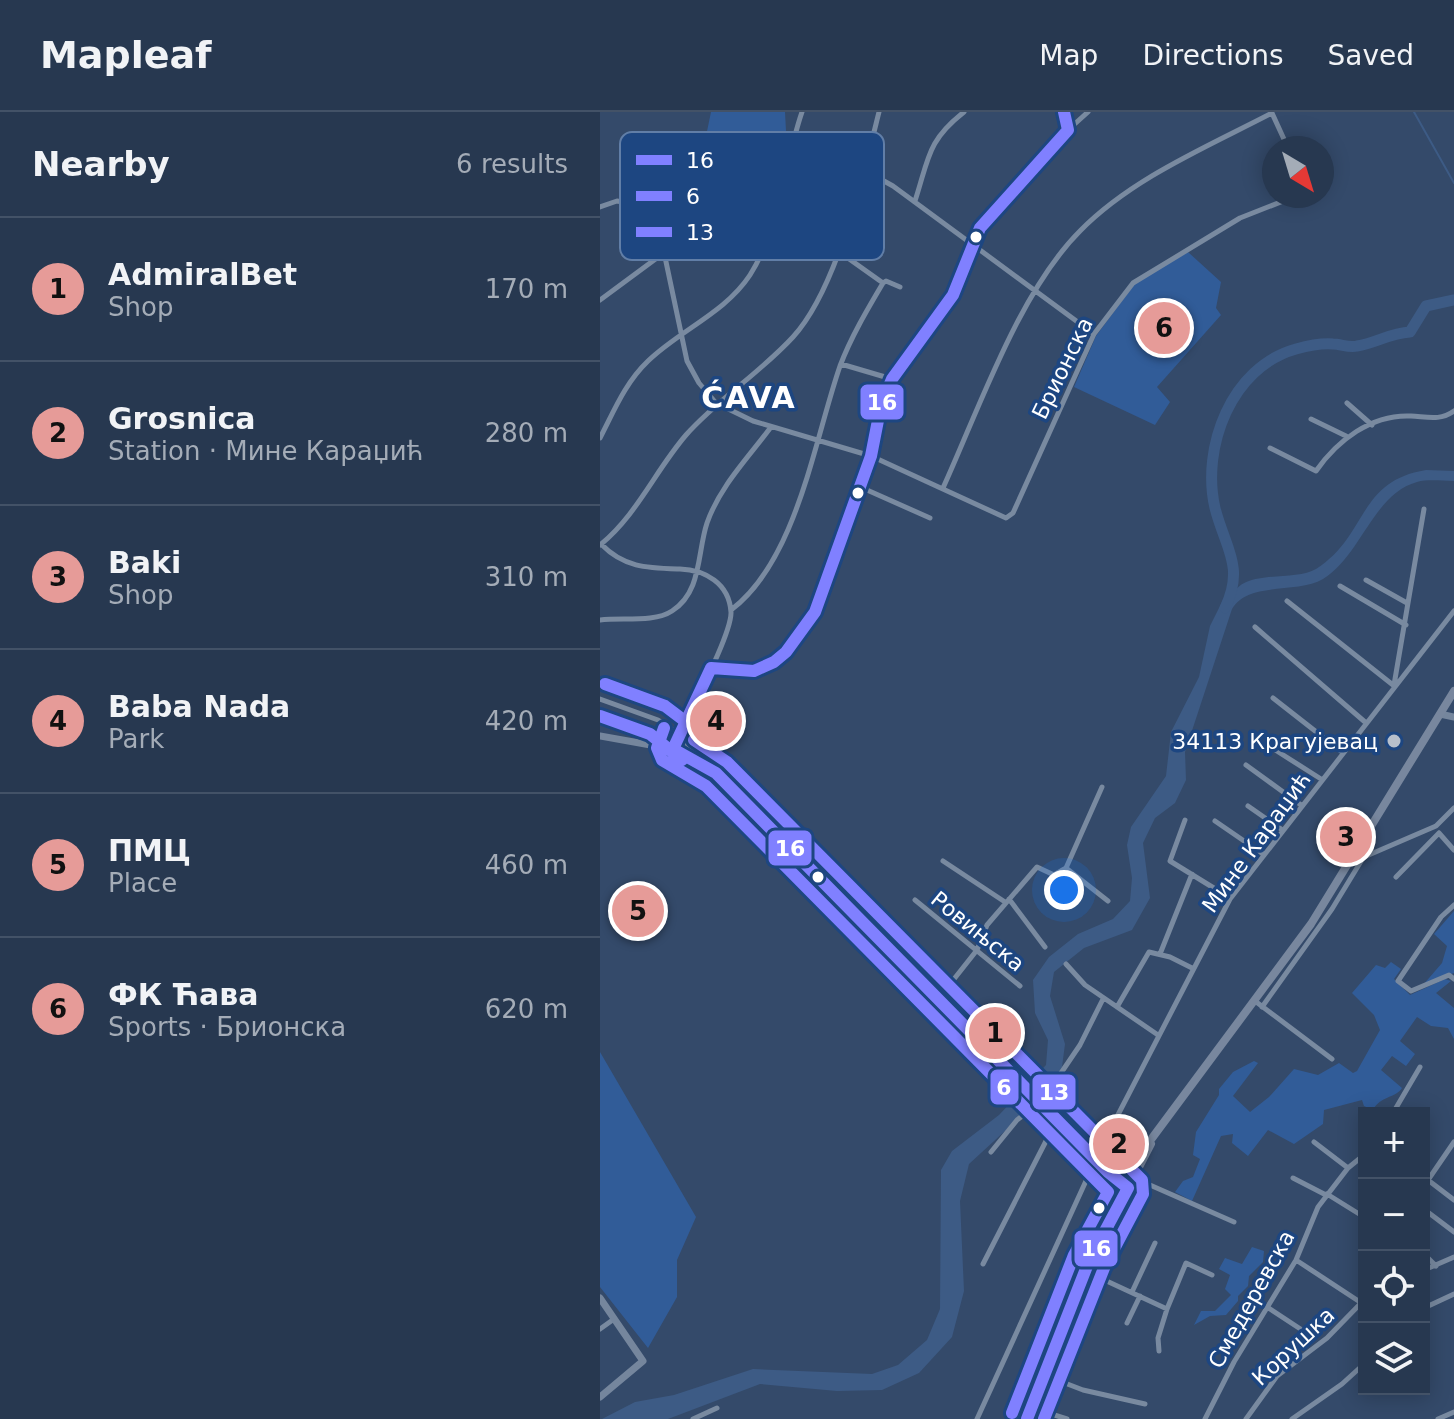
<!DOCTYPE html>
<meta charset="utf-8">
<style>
body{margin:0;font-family:"DejaVu Sans",sans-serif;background:#33435a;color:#f1f3f6}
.controls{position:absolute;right:24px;bottom:24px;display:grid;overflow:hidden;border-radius:0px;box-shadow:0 4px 20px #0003}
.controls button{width:72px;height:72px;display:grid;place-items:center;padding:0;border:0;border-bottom:2px solid #435267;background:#273850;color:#f1f3f6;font:40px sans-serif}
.compass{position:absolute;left:662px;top:24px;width:72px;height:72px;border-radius:50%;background:#273850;box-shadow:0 4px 20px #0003;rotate:142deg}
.you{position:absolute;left:464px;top:778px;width:28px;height:28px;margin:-20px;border:6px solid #fff;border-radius:50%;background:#1a73e8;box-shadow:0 0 0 12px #1a73e833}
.badge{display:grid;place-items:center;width:52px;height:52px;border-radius:50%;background:#e69b98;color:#111;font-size:26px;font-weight:700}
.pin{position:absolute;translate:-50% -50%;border:4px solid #fff;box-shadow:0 2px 8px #0006}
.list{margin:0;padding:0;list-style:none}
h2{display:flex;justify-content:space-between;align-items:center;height:104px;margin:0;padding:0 32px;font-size:34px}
h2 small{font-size:26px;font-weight:400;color:#a4acb7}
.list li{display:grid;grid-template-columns:52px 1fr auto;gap:24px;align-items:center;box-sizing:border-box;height:144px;padding:0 32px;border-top:2px solid #435267}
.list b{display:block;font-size:30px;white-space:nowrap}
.list p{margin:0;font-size:26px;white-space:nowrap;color:#a4acb7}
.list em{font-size:26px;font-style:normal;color:#a4acb7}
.icon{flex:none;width:44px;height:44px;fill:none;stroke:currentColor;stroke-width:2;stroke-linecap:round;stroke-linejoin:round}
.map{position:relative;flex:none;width:854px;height:1307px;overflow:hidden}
header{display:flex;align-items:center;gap:48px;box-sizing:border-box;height:112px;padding:0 40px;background:#273850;border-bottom:2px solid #435267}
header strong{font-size:38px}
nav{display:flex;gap:44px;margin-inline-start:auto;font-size:28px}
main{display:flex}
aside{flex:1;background:#273850}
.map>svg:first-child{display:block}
.green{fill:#315c98}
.water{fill:#3d5b85}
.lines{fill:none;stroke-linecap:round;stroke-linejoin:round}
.stream{stroke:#3d5b85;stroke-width:2}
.river{stroke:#3d5b85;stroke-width:11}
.street{stroke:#798aa0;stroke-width:5}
.secondary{stroke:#75869d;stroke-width:7}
.primary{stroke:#78879e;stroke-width:8}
.bus-1-casing{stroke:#1d4681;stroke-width:18}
.bus-2-casing{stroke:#1d4681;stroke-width:18}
.bus-3-casing{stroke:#1d4681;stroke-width:18}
.bus-1{stroke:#8080ff;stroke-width:12}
.bus-2{stroke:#8080ff;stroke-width:12}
.bus-3{stroke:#8080ff;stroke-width:12}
.bus-dot{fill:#fff;stroke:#1d4681;stroke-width:3}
.poi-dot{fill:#b8c0cb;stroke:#1d4681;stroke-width:3}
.labels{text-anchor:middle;stroke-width:7;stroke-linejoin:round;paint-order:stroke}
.street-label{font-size:22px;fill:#fff;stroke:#1d4681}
.poi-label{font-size:22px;fill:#fff;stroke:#1d4681;text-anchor:end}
.district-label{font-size:30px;font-weight:bold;letter-spacing:2px;fill:#fff;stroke:#1d4681}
.key{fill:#1d4681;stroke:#617ea7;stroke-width:2}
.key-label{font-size:22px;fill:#fff}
.line-badge{stroke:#1d4681;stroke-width:3}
.badge-label{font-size:22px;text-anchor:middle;font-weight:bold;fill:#fff}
</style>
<header>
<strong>Mapleaf</strong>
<nav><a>Map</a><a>Directions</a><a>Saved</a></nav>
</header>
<main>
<aside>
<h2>Nearby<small>6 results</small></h2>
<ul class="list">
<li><span class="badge">1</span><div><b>AdmiralBet</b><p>Shop</p></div><em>170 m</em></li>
<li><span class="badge">2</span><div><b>Grosnica</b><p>Station · Мине Караџић</p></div><em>280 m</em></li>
<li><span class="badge">3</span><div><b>Baki</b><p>Shop</p></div><em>310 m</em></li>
<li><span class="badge">4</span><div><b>Baba Nada</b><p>Park</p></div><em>420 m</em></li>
<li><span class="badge">5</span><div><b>ПМЦ</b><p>Place</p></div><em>460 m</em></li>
<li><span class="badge">6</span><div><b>ФК Ћава</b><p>Sports · Брионска</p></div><em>620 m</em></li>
</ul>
</aside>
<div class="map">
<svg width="854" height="1307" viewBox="0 0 854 1307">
<rect width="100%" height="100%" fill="#344a6a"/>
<path class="green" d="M111 0H185L186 19 140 130 60 73 105 29Z
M588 140 621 170 616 196 621 203 557 275 570 290 555 313 474 275 496 224 536 170Z
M854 799V861L823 873 842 851 847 834 834 822Z
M791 850 801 857 794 867 810 883 845 867 851 869 836 881 854 896V927L848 916 831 914 817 905 800 929 815 942 806 954 792 944 781 958 802 976C796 986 780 984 773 998L764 994 762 988 724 998 723 1012 694 1032 668 1018 648 1044 632 1031 633 1022 621 1024 592 1089 575 1080 583 1069 593 1065 600 1047 593 1043 596 1020 619 983V977L633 960 654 949 658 951 633 984 650 1000 669 985 694 957 718 963 739 951 753 961 757 959 780 918 774 903 752 881 776 853 785 856Z
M0 940 96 1105 77 1148V1185L48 1236 0 1175Z
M652 1135 664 1139 663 1150 649 1164 648 1174 638 1184V1189L626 1203 610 1204 594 1213 601 1199H615L631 1183 625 1177 630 1163 619 1157 625 1146 642 1152Z"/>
<path class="water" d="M826 358 854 359V369C842 369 828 367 817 370 773 382 761 444 723 467 698 482 648 469 632 497L585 640 586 668 575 691 555 706 543 731 550 786 532 818 484 836 454 860 450 884 465 932 462 955 443 984 369 1052 360 1089 364 1179 352 1225 319 1261 282 1278 237 1279 160 1272 68 1307H2L35 1290 74 1283 153 1257 272 1262 298 1253 327 1228 340 1197 341 1058 352 1039 399 1003 446 953 448 928 435 901 433 868 449 845 478 822 513 807 530 789 532 766 527 733 531 715 566 664 571 620 599 565 610 514 626 482 632 485C641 456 695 470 716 457 768 424 757 369 826 358Z"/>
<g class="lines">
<path class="stream" d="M814 0 854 71"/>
<path class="river" d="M625 496C645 454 625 436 615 396 601 336 631 255 696 237 707 234 722 231 733 232 741 232 749 236 757 234 776 231 790 221 810 220L826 194 854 188"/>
<path class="street" d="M672 1 688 36
M468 18 488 0
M194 31 264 58 293 74 494 222
M315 89C329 46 327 29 364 0
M0 95 17 89 34 92 58 112 87 249 99 271 116 291 153 309 271 344 406 406 413 401 494 222 533 171 640 106 696 84
M171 110 238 139 283 171 286 169 300 175
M0 188 65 140
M241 252 292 267
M747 291 772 313
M711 307 746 324
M0 326C14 299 25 271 48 249 80 218 125 201 150 163 180 116 184 52 202 0
M670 336 716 359C737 329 771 302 811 304 828 305 840 309 854 299
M258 374 330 406
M343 376C379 297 419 180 480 119 532 66 607 35 672 1
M1 432C24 456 48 456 80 457 105 458 129 471 131 500 132 523 85 609 73 637
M0 433C37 403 55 359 86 323 118 287 160 261 193 225 237 177 263 64 279 0
M766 468 807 491
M740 474 806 513
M687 489 793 573
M131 498C197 448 214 329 240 254 251 225 267 198 283 171
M0 508C21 505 54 511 72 499 102 480 97 441 107 411 120 374 148 346 171 315
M655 515 765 610
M111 556 154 559 174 550 186 540 215 500 271 344 281 293 292 267 353 183 380 116 468 18 464 0
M794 573 824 397
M673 586 742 640
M0 587 58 608 79 622
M669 634 721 667
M646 653 701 693
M648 694 681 717
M585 708 570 749 630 786
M615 709 663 742
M839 721 854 738
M343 749 405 790
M750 751 836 714 854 696
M466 756 508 789
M796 765 839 721
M409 787 445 835
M315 788 420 874
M854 793 841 805 798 869 811 879 849 863 854 867
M560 842 592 762
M466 852 485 873 558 923
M339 886 377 838 387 813 437 755 454 763 466 756 502 675
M655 889 732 947
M517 895 549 840 570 845 592 856
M662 895 732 797 763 746
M793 1001 820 955
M714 1030 748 1056
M391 1040 417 1008 442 989 480 933 503 887
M493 1043 508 1022 630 787 854 499
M824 1065 854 1088
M534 1066 634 1110
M693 1066 726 1083
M828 1068 854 1030
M727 1082 764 1105
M825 1098 854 1120
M824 1142 836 1154
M696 1148 760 1190
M383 1152 446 1029 462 1011
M824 1158 854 1145
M485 1159 567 1197 586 1151 612 1163
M532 1180 555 1131
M667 1195 705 1220
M824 1196 854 1182
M527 1211 540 1184
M0 1217 14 1207
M559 1239 558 1226 567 1197
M444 1263 483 1278 545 1292
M432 1296 467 1307
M93 1307 117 1296
M377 1307 496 1047
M605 1307 634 1250 696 1148 718 1095 748 1056 764 1043
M646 1307 677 1264 727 1226 764 1188
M692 1307 742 1272 764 1252
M838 1307 854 1300"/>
<path class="secondary" d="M840 602 854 605
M79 622 106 650
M0 624 73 637 116 661 508 1060 528 1076
M0 1186 43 1249 0 1285"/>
<path class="primary" d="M511 1109 551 1032
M427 1307 506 1108 541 1041 711 812 854 579"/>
<defs>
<path id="bus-1" d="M111 556 73 637 116 661 508 1060 528 1076 489 1149 427 1307
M111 556 154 559 174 550 186 540 215 500 271 344 281 293 292 267 353 183 380 116 468 18 464 0"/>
<path id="bus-2" d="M0 604 50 622 82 648
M64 616 57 636 62 648 106 674 508 1080 474 1143 412 1301"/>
<path id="bus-3" d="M5 572 65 594 102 622
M94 628 127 650 542 1068 543 1082 504 1156 444 1307"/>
</defs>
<use href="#bus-1" class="bus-1-casing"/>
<use href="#bus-2" class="bus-2-casing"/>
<use href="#bus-3" class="bus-3-casing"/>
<use href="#bus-1" class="bus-1"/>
<use href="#bus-2" class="bus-2"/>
<use href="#bus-3" class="bus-3"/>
</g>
<g class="bus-dot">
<circle cx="376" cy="125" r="7"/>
<circle cx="258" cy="381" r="7"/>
<circle cx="218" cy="765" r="7"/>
<circle cx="499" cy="1096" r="7"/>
</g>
<circle class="poi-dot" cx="794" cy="629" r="8"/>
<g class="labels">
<g class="street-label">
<text transform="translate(462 256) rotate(-64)" y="8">Брионска</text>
<text transform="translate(656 730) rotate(-54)" y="8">Мине Караџић</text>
<text transform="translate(378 819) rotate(39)" y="8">Ровињска</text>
<text transform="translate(651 1187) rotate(-61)" y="8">Смедеревска</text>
<text transform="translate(693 1234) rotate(-43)" y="8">Корушка</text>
</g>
<g class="poi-label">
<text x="778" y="637">34113 Крагујевац</text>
</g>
<g class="district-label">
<text x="149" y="296">ĆAVA</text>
</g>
</g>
<rect x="20" y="20" width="264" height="128" rx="12" class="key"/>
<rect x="36" y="43" width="36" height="10" fill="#8080ff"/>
<rect x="36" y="79" width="36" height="10" fill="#8080ff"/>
<rect x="36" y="115" width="36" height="10" fill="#8080ff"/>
<g class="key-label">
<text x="86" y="56">16</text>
<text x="86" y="92">6</text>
<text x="86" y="128">13</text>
</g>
<g class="line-badge">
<rect x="259" y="271" width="46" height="38" rx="8" fill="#8080ff"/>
<rect x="167" y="717" width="46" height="38" rx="8" fill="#8080ff"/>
<rect x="389" y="956" width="31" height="38" rx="8" fill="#8080ff"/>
<rect x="431" y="961" width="46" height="38" rx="8" fill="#8080ff"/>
<rect x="473" y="1117" width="46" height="39" rx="8" fill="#8080ff"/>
</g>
<g class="badge-label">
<text x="282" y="298">16</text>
<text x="190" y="744">16</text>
<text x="404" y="983">6</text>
<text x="454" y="988">13</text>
<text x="496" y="1144">16</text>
</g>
</svg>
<div class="controls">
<button>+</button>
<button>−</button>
<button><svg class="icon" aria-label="locate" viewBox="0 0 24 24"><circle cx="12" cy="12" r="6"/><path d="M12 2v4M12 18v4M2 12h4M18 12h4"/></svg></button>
<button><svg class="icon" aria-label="layers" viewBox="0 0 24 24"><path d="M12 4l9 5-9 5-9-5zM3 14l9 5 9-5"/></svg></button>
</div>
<svg class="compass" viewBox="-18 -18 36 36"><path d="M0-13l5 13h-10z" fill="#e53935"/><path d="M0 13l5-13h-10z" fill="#a4acb7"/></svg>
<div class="you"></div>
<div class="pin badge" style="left:395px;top:921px">1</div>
<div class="pin badge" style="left:519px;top:1032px">2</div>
<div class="pin badge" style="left:746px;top:725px">3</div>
<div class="pin badge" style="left:116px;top:609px">4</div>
<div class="pin badge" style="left:38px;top:799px">5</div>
<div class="pin badge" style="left:564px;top:216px">6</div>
</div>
</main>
